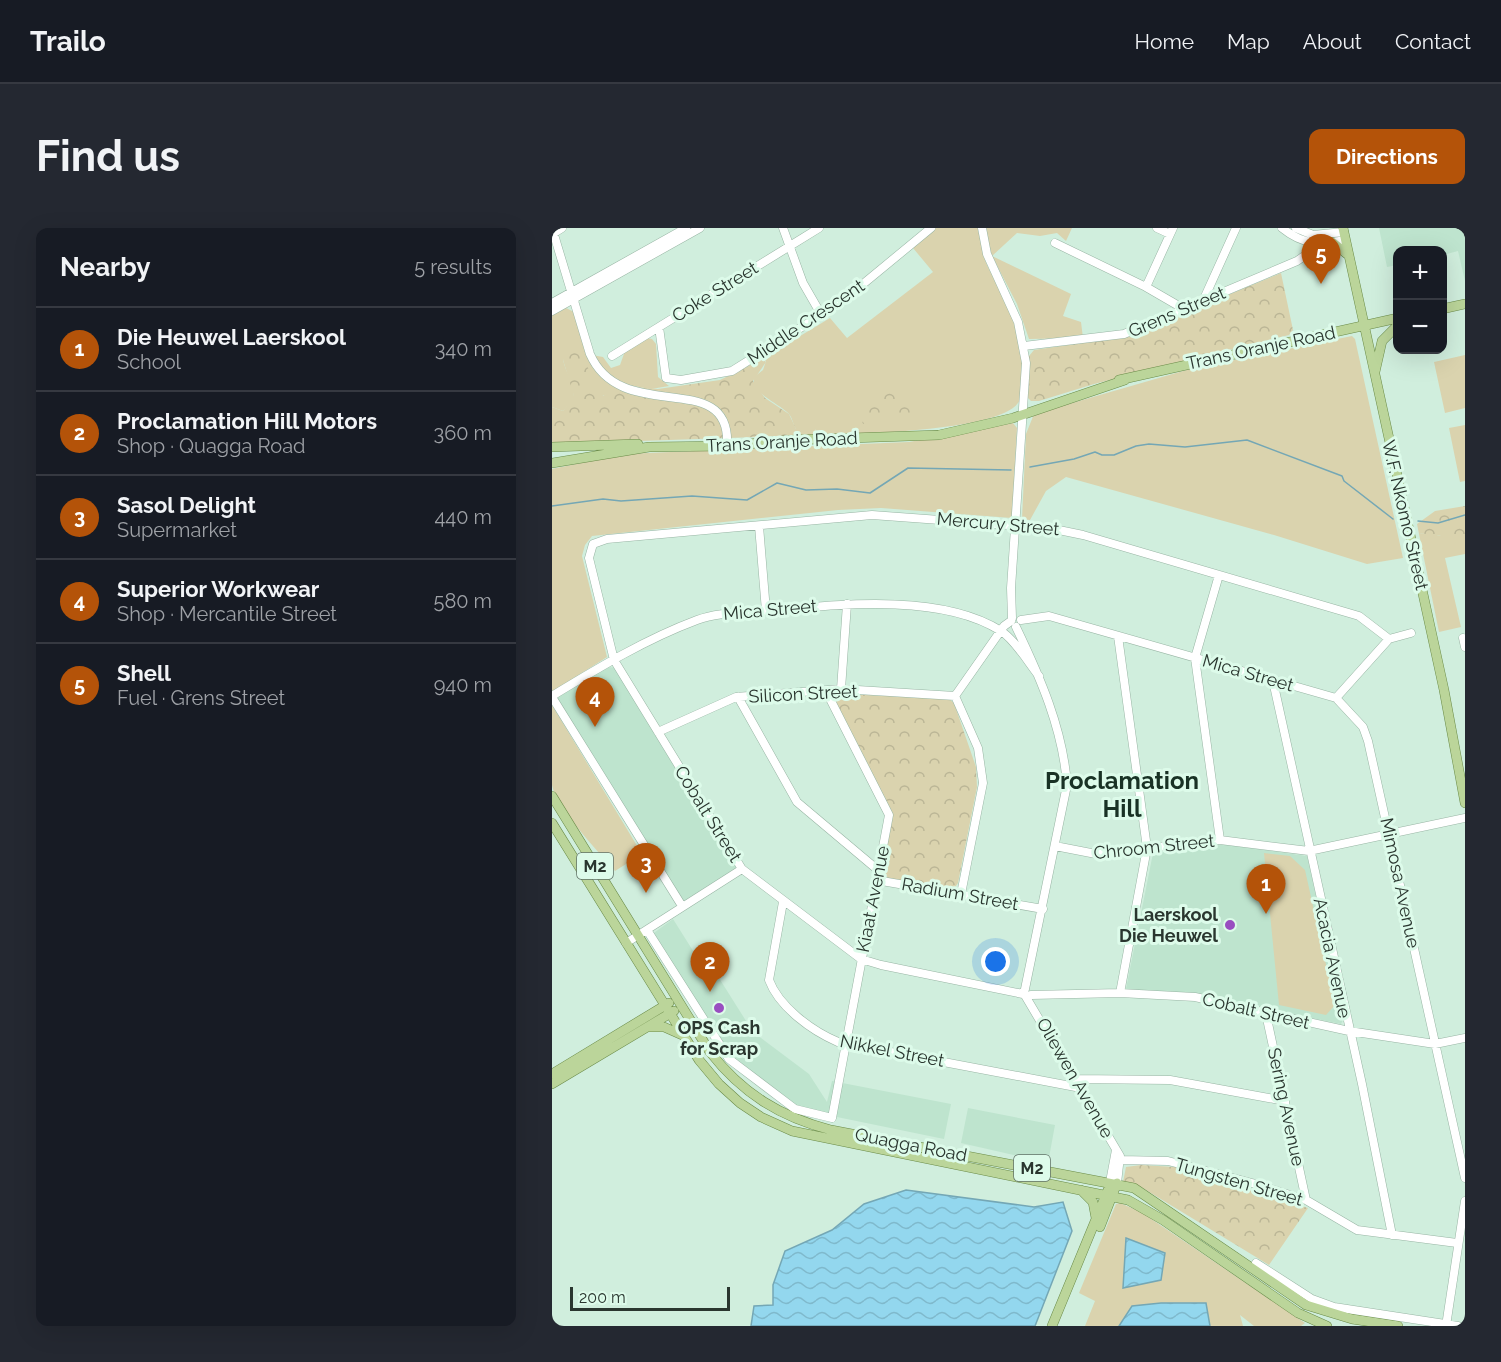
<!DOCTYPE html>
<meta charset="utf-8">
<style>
body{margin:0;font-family:Raleway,sans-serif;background:#242831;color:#f1f3f6}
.controls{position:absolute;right:18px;top:18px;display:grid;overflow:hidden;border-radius:12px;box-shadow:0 6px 24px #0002}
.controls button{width:54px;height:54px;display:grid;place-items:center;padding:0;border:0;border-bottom:2px solid #363941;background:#171b24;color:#f1f3f6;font:30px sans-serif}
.scale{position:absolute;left:18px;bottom:15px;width:160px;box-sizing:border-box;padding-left:6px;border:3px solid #2a362f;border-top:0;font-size:16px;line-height:21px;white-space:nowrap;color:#2a362f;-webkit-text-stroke:4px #ddfbea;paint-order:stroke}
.you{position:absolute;left:444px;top:734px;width:21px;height:21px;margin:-15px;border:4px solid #fff;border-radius:50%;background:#1a73e8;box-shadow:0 0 0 9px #1a73e833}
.badge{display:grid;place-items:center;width:39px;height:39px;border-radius:50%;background:#b45309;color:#fff;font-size:20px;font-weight:700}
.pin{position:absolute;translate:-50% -50px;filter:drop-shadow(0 2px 3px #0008)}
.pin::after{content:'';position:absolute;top:32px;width:21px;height:18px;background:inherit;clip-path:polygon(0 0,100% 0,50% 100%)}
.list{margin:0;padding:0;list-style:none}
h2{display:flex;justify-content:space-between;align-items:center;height:78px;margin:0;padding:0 24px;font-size:26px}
h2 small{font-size:20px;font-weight:400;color:#9ea1a6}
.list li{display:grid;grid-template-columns:39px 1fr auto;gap:18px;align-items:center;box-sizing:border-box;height:84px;padding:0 24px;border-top:2px solid #363941}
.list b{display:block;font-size:22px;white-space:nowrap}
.list p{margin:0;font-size:20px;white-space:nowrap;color:#9ea1a6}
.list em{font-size:20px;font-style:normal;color:#9ea1a6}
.map{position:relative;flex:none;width:913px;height:1098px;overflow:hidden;border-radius:12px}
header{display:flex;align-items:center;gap:36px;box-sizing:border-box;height:84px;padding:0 30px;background:#171b24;border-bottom:2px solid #363941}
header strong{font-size:28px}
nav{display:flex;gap:33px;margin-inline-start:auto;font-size:21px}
.intro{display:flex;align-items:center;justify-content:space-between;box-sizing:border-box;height:144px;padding:0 36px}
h1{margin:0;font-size:42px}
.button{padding:15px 27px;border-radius:12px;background:#b45309;color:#fff;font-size:21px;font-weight:700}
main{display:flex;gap:36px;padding:0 36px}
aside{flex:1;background:#171b24;border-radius:12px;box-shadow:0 6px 24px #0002}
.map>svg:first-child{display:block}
.built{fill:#bee4ce}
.grass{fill:#dad3ae}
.forest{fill:url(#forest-crowns)}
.water{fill:url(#water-waves);stroke:#74a7b5;stroke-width:1.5}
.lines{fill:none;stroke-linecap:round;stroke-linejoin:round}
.stream{stroke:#74a7b5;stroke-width:1.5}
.minor-casing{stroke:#98b5a4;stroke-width:9}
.major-casing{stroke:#6a8b48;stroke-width:10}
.minor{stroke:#fff;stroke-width:8}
.major{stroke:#bbd59a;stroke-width:9}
.poi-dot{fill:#994ec0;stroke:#ddfbea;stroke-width:2}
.labels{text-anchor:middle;stroke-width:6;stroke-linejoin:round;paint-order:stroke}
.shield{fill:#ddfbea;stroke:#607167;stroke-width:1.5}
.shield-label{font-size:16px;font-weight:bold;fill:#2a362f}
.street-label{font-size:18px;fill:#2a362f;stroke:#ddfbea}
.poi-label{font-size:18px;font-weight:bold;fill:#2a362f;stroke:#ddfbea;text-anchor:end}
.district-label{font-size:24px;font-weight:bold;fill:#193225;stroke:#ddfbea}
</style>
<header>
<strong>Trailo</strong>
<nav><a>Home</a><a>Map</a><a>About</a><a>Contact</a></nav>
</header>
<div class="intro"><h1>Find us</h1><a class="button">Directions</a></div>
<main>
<aside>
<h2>Nearby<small>5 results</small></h2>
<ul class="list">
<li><span class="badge">1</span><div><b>Die Heuwel Laerskool</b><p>School</p></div><em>340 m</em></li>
<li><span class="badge">2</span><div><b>Proclamation Hill Motors</b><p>Shop · Quagga Road</p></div><em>360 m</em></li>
<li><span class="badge">3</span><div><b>Sasol Delight</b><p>Supermarket</p></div><em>440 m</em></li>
<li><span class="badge">4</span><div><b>Superior Workwear</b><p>Shop · Mercantile Street</p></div><em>580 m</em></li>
<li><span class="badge">5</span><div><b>Shell</b><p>Fuel · Grens Street</p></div><em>940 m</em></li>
</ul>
</aside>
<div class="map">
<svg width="913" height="1098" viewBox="0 0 913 1098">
<defs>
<pattern id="forest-crowns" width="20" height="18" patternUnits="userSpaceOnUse" patternTransform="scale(1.5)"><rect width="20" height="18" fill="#dad3ae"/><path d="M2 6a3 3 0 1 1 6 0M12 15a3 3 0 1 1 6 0" fill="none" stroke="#bbb696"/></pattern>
<pattern id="water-waves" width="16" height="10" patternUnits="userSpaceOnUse" patternTransform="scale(1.5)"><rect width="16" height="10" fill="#93d7ee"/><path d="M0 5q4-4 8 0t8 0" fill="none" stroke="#7fb9cc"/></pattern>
</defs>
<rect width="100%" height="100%" fill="#d0eedd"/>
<path class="built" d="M827 0H913V53L906 23 891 27 890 22H846L845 37 835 39Z
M54 439 69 440 194 641 135 681 5 469Z
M665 615 755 628 791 792 789 796 646 767 573 766 601 625Z
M121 691 143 726 150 723 201 804 257 846 275 874 280 853 399 876 392 911 246 881 174 826 99 707Z
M416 880 503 897 496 935 409 915Z"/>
<path class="grass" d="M384 0H520L514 13 505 5 488 8 465 5 440 28 519 66 511 88 529 94 531 110 477 111 465 76 440 28 433 32C438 45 446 56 452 68 466 97 477 139 468 171 458 204 298 206 266 207L263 201H244C240 195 241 189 235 184 223 174 211 170 202 157V149L211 142 214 133 210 131 278 90 295 110 381 44 361 20Z
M14 80 22 84 34 126 51 129 59 140 68 137 73 123 95 110 100 111 104 116 106 149 117 158 99 161 81 158 50 168 22 125 11 132C14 145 23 158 22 171L11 183 0 179V86Z
M800 108 803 111 851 330 815 336 722 307 514 249 494 263 478 292 470 291 474 206 482 186 638 141Z
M913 127V180L893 185 882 134Z
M461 195 465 200 460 290 329 280 286 282 40 308 33 317 30 328 55 429 0 464V241L72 226 357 214Z
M913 197V253L908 254 897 200Z
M878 305 888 308 913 306V326L893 330 909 399 887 404 867 306Z
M0 477 90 626 63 643C47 624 4 580 0 557 0 532 0 502 0 477Z
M712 625 738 628 753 642 783 777 774 787 727 777Z
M568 975 589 984 753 1095 749 1098H702L688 1087 691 1098H658L654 1075 580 1078 567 1098H533L543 1073 527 1065 564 976Z"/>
<path class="forest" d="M729 45 741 102 737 107 542 156 487 173H479L475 169 477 128 482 122 576 108Z
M21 125H28L51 168 62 160 73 158 106 161 168 152 210 131 214 134 201 153 213 170 237 186 244 201H263L266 207 0 216V179L11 183 22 168 11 132 13 128Z
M328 160C334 160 355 163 357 165L361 185 349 189 338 184 311 196 308 187Z
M913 278V306C899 314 882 304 867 306L865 296 883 283Z
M284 466 396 470 402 475 424 539 425 559 406 655 401 662 337 651 329 644 339 582 281 472Z
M589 937 623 939 756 980 717 1037 589 959 571 954 574 939Z"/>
<path class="water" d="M354 962 482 979 511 974 520 1003 483 1098H199L202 1078 221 1077V1057L233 1023 280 1002 312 976Z
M574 1010 613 1025 609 1052 571 1060Z
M609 1075H654L658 1098H567L580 1078Z"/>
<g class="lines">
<path class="stream" d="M478 239 522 231 543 224 550 227H562L584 218 597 216 633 219 695 212 790 248 792 253 841 291
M0 278 51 271 69 273 140 268 195 272 225 255 254 262 285 261 318 265 356 240 459 242
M866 293 886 295 913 287"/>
<defs>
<path id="minor" d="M0 0 38 126C70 199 180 138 175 218
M231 0 251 55 270 88
M430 0 435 26 466 94 474 135 459 360 460 390
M605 0 618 6
M730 0C751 17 767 17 793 12
M744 0 761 7 792 4
M2 5 10 0
M503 15 594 59 632 81
M594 59 621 0
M651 73 684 0
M0 75 134 0
M0 83 148 0
M107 99 114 150 129 152 180 143 288 75 379 0
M472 118 572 106 745 33 768 17
M60 128 267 0
M207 298 214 383
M667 347 643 430 668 612
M469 392 497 388 784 470
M464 399C488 449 511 501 515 557L473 761
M566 408 595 620 568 765
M911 410 913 419
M721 453 810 856 840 1007
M289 461 295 376
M0 468C46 440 94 411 145 392 166 384 190 385 212 383 282 377 388 364 449 403 463 412 476 434 487 448
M403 468 426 520 431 555 409 666
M403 468 452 398 459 393
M0 469 130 678
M186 469 245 574 327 643
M784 470 811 499 816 513 913 950
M784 470 837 411 859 405
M106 504 184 469 289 461 403 468
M503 618 544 626 668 612 757 623 913 590
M324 652 491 681
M231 674 217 752C227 779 260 803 286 814L529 860
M95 702 177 831 243 881 280 890 337 587 274 463
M74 715 190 641
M471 764 568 928 565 955
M471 766 329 737 309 731 190 641 62 432 37 330 41 316 55 311 320 287 497 300 531 307 807 388 837 411
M479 767 568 765 643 769 797 803 883 816 913 810
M714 786 754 972
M523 851 618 852 733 873
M569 932 616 933 700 955 754 972 805 1002 905 1015
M558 954 564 922
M704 1035 760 1071 782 1079 906 1098
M894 1098 913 973"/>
<path id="major" d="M791 0 892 462 913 575
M780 14 795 26
M890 81 913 76
M823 144 830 113 846 97
M567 152 846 90
M0 219 86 216
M0 235 97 219 175 218 239 212 387 207 461 190 573 152
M0 568 158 824C190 865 228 889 279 902L582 960 754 1077 800 1091 846 1098
M0 595 147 832 167 856 188 875 209 889 240 903 576 972 611 992 746 1085 775 1098
M98 799H112L130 807
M0 846 117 775
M0 856 122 783
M529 962 541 974 544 990
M548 999 565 955
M500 1098 556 962"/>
</defs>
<use href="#minor" class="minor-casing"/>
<use href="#major" class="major-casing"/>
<use href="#minor" class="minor"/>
<use href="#major" class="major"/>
</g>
<g class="poi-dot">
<circle cx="678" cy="697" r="6"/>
<circle cx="167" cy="780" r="6"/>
</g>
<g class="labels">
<g class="shield">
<rect x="25" y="625" width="36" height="26" rx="4.5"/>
<rect x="462" y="927" width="36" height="26" rx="4.5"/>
</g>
<g class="shield-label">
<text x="43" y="644">M2</text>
<text x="480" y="946">M2</text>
</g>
<g class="street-label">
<text transform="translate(163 64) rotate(-32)" y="6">Coke Street</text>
<text transform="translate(625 84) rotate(-23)" y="6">Grens Street</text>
<text transform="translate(254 94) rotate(-34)" y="6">Middle Crescent</text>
<text transform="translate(709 120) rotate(-12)" y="6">Trans Oranje Road</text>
<text transform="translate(230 214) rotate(-3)" y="6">Trans Oranje Road</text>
<text transform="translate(853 287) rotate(77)" y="6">W.F. Nkomo Street</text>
<text transform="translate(446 296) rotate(5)" y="6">Mercury Street</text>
<text transform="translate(218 382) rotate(-5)" y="6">Mica Street</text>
<text transform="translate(696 445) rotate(16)" y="6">Mica Street</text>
<text transform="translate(251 466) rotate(-3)" y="6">Silicon Street</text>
<text transform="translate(156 586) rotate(58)" y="6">Cobalt Street</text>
<text transform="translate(602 619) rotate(-6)" y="6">Chroom Street</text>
<text transform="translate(848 655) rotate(78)" y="6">Mimosa Avenue</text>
<text transform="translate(408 666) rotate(10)" y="6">Radium Street</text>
<text transform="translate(321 671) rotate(-79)" y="6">Kiaat Avenue</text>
<text transform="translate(780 730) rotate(78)" y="6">Acacia Avenue</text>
<text transform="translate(704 783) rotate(13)" y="6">Cobalt Street</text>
<text transform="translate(340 823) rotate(11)" y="6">Nikkel Street</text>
<text transform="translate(523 850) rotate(60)" y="6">Oliewen Avenue</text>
<text transform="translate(734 879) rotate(78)" y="6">Sering Avenue</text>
<text transform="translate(359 917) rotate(11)" y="6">Quagga Road</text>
<text transform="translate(687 954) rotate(16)" y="6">Tungsten Street</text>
</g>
<g class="poi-label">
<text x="666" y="693">Laerskool<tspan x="666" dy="21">Die Heuwel</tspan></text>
<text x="167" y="806" text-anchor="middle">OPS Cash<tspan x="167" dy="21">for Scrap</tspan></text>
</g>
<g class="district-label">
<text x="570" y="561">Proclamation<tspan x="570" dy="28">Hill</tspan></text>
</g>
</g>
</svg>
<div class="controls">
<button>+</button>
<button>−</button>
</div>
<div class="scale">200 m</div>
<div class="you"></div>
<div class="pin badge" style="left:714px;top:686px">1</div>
<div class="pin badge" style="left:158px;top:764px">2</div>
<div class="pin badge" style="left:94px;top:665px">3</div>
<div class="pin badge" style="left:43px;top:499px">4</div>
<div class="pin badge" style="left:769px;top:56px">5</div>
</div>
</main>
